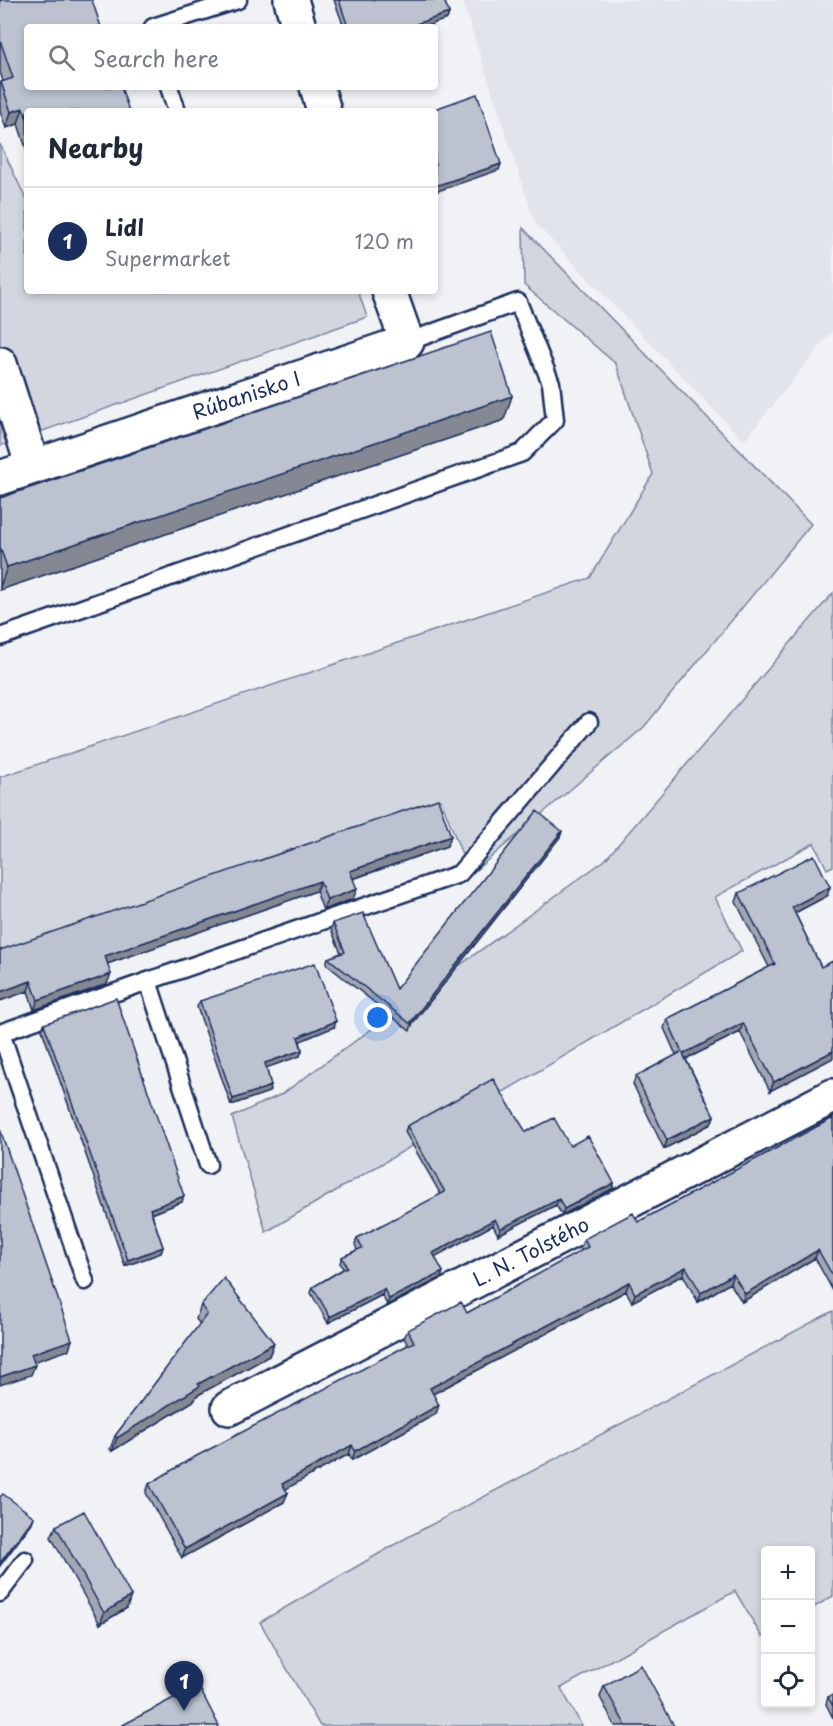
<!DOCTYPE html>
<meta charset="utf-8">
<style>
body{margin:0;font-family:"Playpen Sans",sans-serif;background:#f2f2f3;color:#1f2937}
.controls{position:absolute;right:18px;bottom:18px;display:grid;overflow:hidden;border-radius:6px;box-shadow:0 3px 9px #0003}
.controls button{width:54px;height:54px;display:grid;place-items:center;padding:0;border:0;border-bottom:2px solid #e0e1e3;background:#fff;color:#1f2937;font:30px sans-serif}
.you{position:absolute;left:378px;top:1018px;width:21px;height:21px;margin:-15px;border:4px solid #fff;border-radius:50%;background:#1a73e8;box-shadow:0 0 0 9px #1a73e833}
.badge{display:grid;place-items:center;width:39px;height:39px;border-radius:50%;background:#1b2f5e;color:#fff;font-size:20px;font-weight:700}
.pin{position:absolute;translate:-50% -50px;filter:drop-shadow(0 2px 3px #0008)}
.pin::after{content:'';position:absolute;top:32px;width:21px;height:18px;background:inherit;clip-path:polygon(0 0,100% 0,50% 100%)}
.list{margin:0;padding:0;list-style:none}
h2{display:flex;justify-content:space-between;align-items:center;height:78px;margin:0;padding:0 24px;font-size:26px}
h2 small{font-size:20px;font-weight:400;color:#747a83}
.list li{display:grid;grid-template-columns:39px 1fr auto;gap:18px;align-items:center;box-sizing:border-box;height:108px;padding:0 24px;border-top:2px solid #e0e1e3}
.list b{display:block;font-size:22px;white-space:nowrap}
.list p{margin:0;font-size:20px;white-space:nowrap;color:#747a83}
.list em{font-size:20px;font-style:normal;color:#747a83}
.icon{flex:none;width:33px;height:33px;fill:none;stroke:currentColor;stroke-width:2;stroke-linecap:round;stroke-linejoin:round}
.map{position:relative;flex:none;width:833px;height:1726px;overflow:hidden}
.search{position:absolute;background:#fff;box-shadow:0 3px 9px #0003;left:24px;top:24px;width:414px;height:66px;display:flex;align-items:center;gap:15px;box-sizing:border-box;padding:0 21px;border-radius:6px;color:#747a83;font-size:22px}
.panel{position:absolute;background:#fff;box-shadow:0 3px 9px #0003;left:24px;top:108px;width:414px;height:186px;border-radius:6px}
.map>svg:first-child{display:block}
.built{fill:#e1e4ea}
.green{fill:#d2d6df;stroke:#76829e;stroke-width:1.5}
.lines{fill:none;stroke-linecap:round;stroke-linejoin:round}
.service-casing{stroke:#1b2f5e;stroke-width:21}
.minor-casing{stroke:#1b2f5e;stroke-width:38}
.service{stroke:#fff;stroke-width:16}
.minor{stroke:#fff;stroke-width:33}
.wall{fill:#a2a7b3;stroke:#1b2f5e;stroke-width:1.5}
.shaded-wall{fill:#848892;stroke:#1b2f5e;stroke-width:1.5}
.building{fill:#bcc2d0;stroke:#1b2f5e;stroke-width:1.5}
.labels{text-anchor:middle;stroke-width:4.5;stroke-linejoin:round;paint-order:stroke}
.street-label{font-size:20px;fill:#1b2f5e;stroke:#fff}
</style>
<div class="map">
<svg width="833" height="1726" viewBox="0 0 833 1726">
<rect width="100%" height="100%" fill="#f1f2f5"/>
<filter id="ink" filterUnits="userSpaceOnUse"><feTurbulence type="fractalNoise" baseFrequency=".0167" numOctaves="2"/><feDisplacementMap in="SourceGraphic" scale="12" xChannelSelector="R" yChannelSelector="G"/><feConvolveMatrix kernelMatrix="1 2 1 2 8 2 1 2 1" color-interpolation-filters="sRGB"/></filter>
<g filter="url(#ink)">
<path class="built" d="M462 0H833V330L744 441 535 223Z"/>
<path class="green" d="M0 144 27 201V291H358L367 317 0 446Z
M523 228 811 524 644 727 470 875 441 800 0 952V777L590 578 653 474 616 364 524 285Z
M833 593V866L827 869 814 843 715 897 742 951 266 1232 232 1117 282 1094 605 860Z
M833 1311V1596L811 1609 810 1550H766L765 1635 762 1637 735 1591 561 1688 582 1726H320L260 1622 408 1537Z"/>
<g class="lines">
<defs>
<path id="service" d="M153 27 238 0
M169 87 177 111
M0 637 522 453 555 420 551 383 518 302 407 342
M148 981 459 874 589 722
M0 1033 148 981 208 1165
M1 1033 85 1281
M0 1593 25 1560"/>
<g id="minor">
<path d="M291 0 299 27"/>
<path d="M317 87 324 111"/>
<path d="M0 364 33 467"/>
<path id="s1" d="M0 478 407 342 389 291"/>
<path id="s2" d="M229 1408 833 1096"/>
</g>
</defs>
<use href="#service" class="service-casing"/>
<use href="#minor" class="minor-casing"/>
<use href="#service" class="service"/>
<use href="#minor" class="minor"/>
</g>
<path class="wall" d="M0 0 27 111V151L18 124 6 128 0 111V85L1 82 3 81 0 72Z
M334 0H444L449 13 447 19 423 27H344Z
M504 420 0 590V498Z
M562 831 560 837 412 1024 410 1031 326 964 328 958 341 953 331 929 333 923 396 989Z
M447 846 353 879V899L323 910 316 891 107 964V984L34 1010 28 991 0 1001V950Z
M739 893 827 896 795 913 821 967 770 1091 740 1032 686 1059 714 1116 711 1124 664 1149 633 1084 636 1076 676 1055 664 1028 667 1019 769 967 736 902Z
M200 1001 334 1027 300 1041 302 1050 300 1056 266 1067 271 1086 269 1092 231 1105 197 1007Z
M44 1024 182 1202 152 1214 163 1247 161 1253 125 1266 42 1030Z
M833 1118V1291L815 1258 742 1302 730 1283 698 1302 683 1275 632 1302 626 1291 433 1394 436 1414 352 1460 349 1454 285 1489 284 1502 182 1558 146 1493 149 1484 408 1345 404 1338 408 1330 467 1313 582 1251 580 1248 584 1239 638 1222Z
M407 1126 526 1132 570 1146 614 1183 612 1189 562 1215 556 1205 498 1235 493 1225 435 1256 441 1278 387 1305 382 1295 328 1323 311 1293 313 1287 343 1269 340 1263 342 1257 357 1250 355 1244 357 1238 441 1195 405 1132Z
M201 1305 274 1343 269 1356 196 1396 195 1400 112 1451 110 1449 115 1436 200 1324 196 1319Z
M56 1526 127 1608 100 1624 51 1537Z
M604 1686 674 1726H615L600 1697Z
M833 1695V1718L826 1704 828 1697Z"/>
<path class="shaded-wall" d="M449 13 447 19 423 27H407Z
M23 108 18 124 6 128 11 112Z
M501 164 499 170 435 192V186Z
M512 396 504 420 0 590V587L7 567Z
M562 831 560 837 412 1024 411 1022 435 991Z
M451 836 447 846 346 881 350 871Z
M320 881 316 891 101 966 105 956Z
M830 887 827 896 789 916 792 907Z
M357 889 353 899 323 910 327 900Z
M111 974 107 984 34 1010 38 1000Z
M31 981 28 991 0 1001V992Z
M336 1021 334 1027 296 1043 298 1037Z
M743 1023 740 1032 680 1062 683 1054Z
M302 1050 300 1056 263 1069 265 1063Z
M833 1051V1058L770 1091 774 1082Z
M271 1086 269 1092 231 1105 233 1099Z
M714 1116 711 1124 664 1149 667 1140Z
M614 1183 612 1189 562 1215 564 1209Z
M184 1196 182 1202 148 1215 150 1209Z
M559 1199 556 1205 498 1235 500 1229Z
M495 1219 493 1225 431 1259 433 1253Z
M163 1247 161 1253 125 1266 128 1260Z
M818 1250 815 1258 742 1302 745 1294Z
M686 1267 683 1275 632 1302 635 1294Z
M443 1272 441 1278 387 1305 389 1299Z
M733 1274 730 1283 698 1302 701 1293Z
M629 1282 626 1291 427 1397 430 1388Z
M384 1289 382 1295 328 1323 330 1317Z
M72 1340 69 1350 27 1364 31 1354Z
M274 1343 269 1356 196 1396 195 1400 112 1451 117 1438 198 1384Z
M35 1365 31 1375 0 1385V1377Z
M439 1405 436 1414 352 1460 355 1451Z
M352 1445 349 1454 279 1493 282 1484Z
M288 1493 284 1502 182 1558 185 1549Z
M34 1517 32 1523 0 1566V1563Z
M131 1596 127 1608 100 1624 104 1613Z"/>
<path class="building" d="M0 0H92L101 27H27V87H121L129 111H27V119L23 108 11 112 1 82 13 78 0 40Z
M339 0H444L449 13 407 27H348Z
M477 94 501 164 435 186V111H429Z
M491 332 512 396 7 567 0 547V498Z
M438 799 451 836 350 871 357 889 327 900 320 881 105 956 111 974 38 1000 31 981 0 992V950Z
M537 811 562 831 435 991 411 1022 412 1025 328 958 345 952 333 923 363 913 396 989Z
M814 855 830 887 792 907 821 967 833 961V1051L774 1082 743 1023 683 1054 714 1116 667 1140 636 1076 682 1052 667 1019 775 964 739 893Z
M315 963 336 1021 298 1037 302 1050 265 1063 271 1086 233 1099 200 1001Z
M116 998 184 1196 150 1209 163 1247 128 1260 44 1024Z
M493 1079 526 1132 554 1118 570 1146 588 1136 614 1183 564 1209 559 1199 500 1229 495 1219 433 1253 443 1272 389 1299 384 1289 330 1317 313 1287 347 1267 342 1257 362 1248 357 1238 445 1192 407 1126Z
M833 1118V1276L818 1250 745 1294 733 1274 701 1293 686 1267 635 1294 629 1282 430 1388 439 1405 355 1451 352 1445 282 1484 288 1493 185 1549 149 1484 189 1460 414 1342 408 1330 461 1302 467 1313 588 1247 584 1239 633 1213 638 1222Z
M0 1129 72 1340 31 1354 35 1365 0 1377Z
M224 1278 274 1343 198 1384 200 1386 117 1438 115 1436 207 1314 201 1305Z
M3 1494 34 1517 0 1563V1497Z
M84 1511 131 1596 104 1613 56 1526Z
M641 1665 674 1726H626L604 1686Z
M198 1685 219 1726H121Z
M833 1695V1706L828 1697Z"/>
</g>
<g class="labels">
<g class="street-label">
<text dy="7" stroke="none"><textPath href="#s1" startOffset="260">Rúbanisko I</textPath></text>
<text dy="7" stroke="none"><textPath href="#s2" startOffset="340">L. N. Tolstého</textPath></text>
</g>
</g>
</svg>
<div class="controls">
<button>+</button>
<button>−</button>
<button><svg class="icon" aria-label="locate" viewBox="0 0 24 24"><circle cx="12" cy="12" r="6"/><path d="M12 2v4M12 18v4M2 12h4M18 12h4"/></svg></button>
</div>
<div class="you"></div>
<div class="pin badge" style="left:184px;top:1711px">1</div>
<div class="search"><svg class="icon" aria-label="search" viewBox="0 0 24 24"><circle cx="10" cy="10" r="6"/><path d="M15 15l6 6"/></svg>Search here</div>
<section class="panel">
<h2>Nearby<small></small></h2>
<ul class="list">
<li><span class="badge">1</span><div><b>Lidl</b><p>Supermarket</p></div><em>120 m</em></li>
</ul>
</section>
</div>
